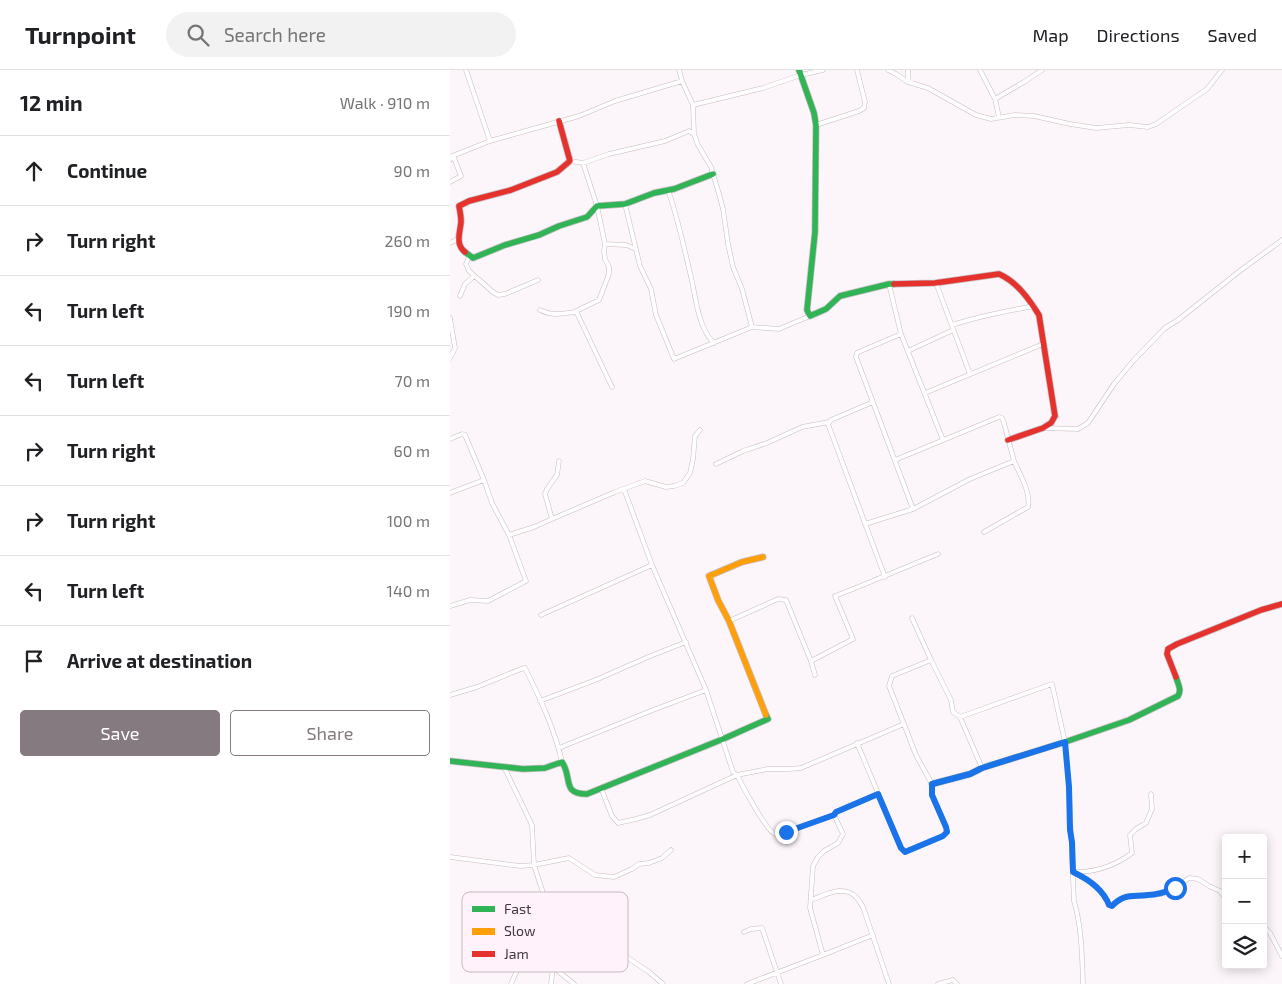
<!DOCTYPE html>
<meta charset="utf-8">
<style>
body{margin:0;font-family:"Exo 2",sans-serif;background:#f2f2f2;color:#202124}
.controls{position:absolute;right:15px;bottom:15px;display:grid;overflow:hidden;border-radius:5px;box-shadow:0 2px 12px #0003}
.controls button{width:45px;height:45px;display:grid;place-items:center;padding:0;border:0;border-bottom:1px solid #e0e0e0;background:#fff;color:#202124;font:25px sans-serif}
.stop{position:absolute;width:15px;height:15px;margin:-11px;border:4px solid #1a73e8;border-radius:50%;background:#fff}
.stop.end{background:#1a73e8;border-color:#fff;box-shadow:0 1px 5px #0008}
.list{margin:0;padding:0;list-style:none}
h2{display:flex;justify-content:space-between;align-items:center;height:65px;margin:0;padding:0 20px;font-size:21px}
h2 small{font-size:16px;font-weight:400;color:#757577}
.list li{display:grid;grid-template-columns:32px 1fr auto;gap:15px;align-items:center;box-sizing:border-box;height:70px;padding:0 20px;border-top:1px solid #e0e0e0}
.list b{display:block;font-size:19px;white-space:nowrap}
.list em{font-size:16px;font-style:normal;color:#757577}
.actions{display:flex;gap:10px;padding:15px 20px}
.actions a{flex:1;padding:11px 0;border:1px solid #847a80;border-radius:5px;text-align:center;font-size:18px;color:#847a80}
.actions .main{background:#847a80;color:#fff}
.icon{flex:none;width:28px;height:28px;fill:none;stroke:currentColor;stroke-width:2;stroke-linecap:round;stroke-linejoin:round}
.map{position:relative;flex:none;width:832px;height:914px;overflow:hidden}
header{display:flex;align-items:center;gap:30px;box-sizing:border-box;height:70px;padding:0 25px;background:#fff;border-bottom:1px solid #e0e0e0}
header strong{font-size:24px}
nav{display:flex;gap:28px;margin-inline-start:auto;font-size:18px}
.search{width:350px;height:45px;background:#f2f2f2;display:flex;align-items:center;gap:12px;box-sizing:border-box;padding:0 18px;border-radius:28px;color:#757577;font-size:19px}
main{display:flex}
aside{flex:1;background:#fff}
.map>svg:first-child{display:block}
.lines{fill:none;stroke-linecap:round;stroke-linejoin:round}
.street-casing{stroke:#c5bcc1;stroke-width:5}
.fast-casing{stroke:#c5bcc1;stroke-width:7}
.slow-casing{stroke:#c5bcc1;stroke-width:7}
.jam-casing{stroke:#c5bcc1;stroke-width:7}
.street{stroke:#fffefe;stroke-width:4}
.fast{stroke:#30b455;stroke-width:5.5}
.slow{stroke:#ff9f0a;stroke-width:5.5}
.jam{stroke:#e5322d;stroke-width:5.5}
.route{stroke:#1a73e8;stroke-width:6}
.key{fill:#fff2fa;stroke:#c7bac2;stroke-width:1}
.key-label{font-size:14px;fill:#43373f}
</style>
<header>
<strong>Turnpoint</strong>
<div class="search"><svg class="icon" aria-label="search" viewBox="0 0 24 24"><circle cx="10" cy="10" r="6"/><path d="M15 15l6 6"/></svg>Search here</div>
<nav><a>Map</a><a>Directions</a><a>Saved</a></nav>
</header>
<main>
<aside>
<h2>12 min<small>Walk · 910 m</small></h2>
<ul class="list">
<li><svg class="icon" aria-label="ahead" viewBox="0 0 24 24"><path d="M12 20V5M6 11l6-6 6 6"/></svg><div><b>Continue</b></div><em>90 m</em></li>
<li><svg class="icon" aria-label="right" viewBox="0 0 24 24"><path d="M7 20v-9h11M14 6l5 5-5 5"/></svg><div><b>Turn right</b></div><em>260 m</em></li>
<li><svg class="icon" aria-label="left" viewBox="0 0 24 24"><path d="M17 20v-9H6M10 6l-5 5 5 5"/></svg><div><b>Turn left</b></div><em>190 m</em></li>
<li><svg class="icon" aria-label="left" viewBox="0 0 24 24"><path d="M17 20v-9H6M10 6l-5 5 5 5"/></svg><div><b>Turn left</b></div><em>70 m</em></li>
<li><svg class="icon" aria-label="right" viewBox="0 0 24 24"><path d="M7 20v-9h11M14 6l5 5-5 5"/></svg><div><b>Turn right</b></div><em>60 m</em></li>
<li><svg class="icon" aria-label="right" viewBox="0 0 24 24"><path d="M7 20v-9h11M14 6l5 5-5 5"/></svg><div><b>Turn right</b></div><em>100 m</em></li>
<li><svg class="icon" aria-label="left" viewBox="0 0 24 24"><path d="M17 20v-9H6M10 6l-5 5 5 5"/></svg><div><b>Turn left</b></div><em>140 m</em></li>
<li><svg class="icon" aria-label="arrive" viewBox="0 0 24 24"><path d="M6 21V4h12l-3 4 3 4H6"/></svg><div><b>Arrive at destination</b></div></li>
</ul>
<div class="actions"><a class="main">Save</a><a>Share</a></div>
</aside>
<div class="map">
<svg width="832" height="914" viewBox="0 0 832 914">
<rect width="100%" height="100%" fill="#fcf5f9"/>
<g class="lines">
<defs>
<path id="street" d="M229 0 232 11 243 35 244 64 248 75 261 97 269 124 273 139 278 174 283 197 292 219 302 257
M438 0 446 4 458 12 478 18 526 45 541 49 565 45 584 46 620 54 646 58 679 55 698 57 706 54 757 19 772 0
M530 0 545 29 549 47
M458 12V0
M545 29 574 12 592 0
M243 35 313 18 351 5 373 0
M366 55 409 41 414 38 415 32 407 0
M40 71 129 46 165 31 232 11
M0 87 40 71 16 0
M120 91 133 93 159 84 215 71 239 61 244 64
M133 93 147 136 155 174 154 181 155 189 159 197V204L149 230 126 241 162 317
M0 112 11 106 4 88 0 89
M218 120C228 148 234 178 241 207 246 228 248 258 264 273
M175 134 190 196 201 219 206 245 224 289 302 257 329 259 360 246
M0 173 8 169
M155 174 176 175 186 179
M20 185 16 194 19 201 43 222 48 225 55 224 88 210
M486 213 520 304
M439 214 451 264 493 370
M10 226 15 214 24 206
M90 240C105 247 111 243 126 242
M0 248 5 278 0 288
M502 255C529 246 556 241 584 236
M451 264 411 281 407 283 406 287 463 439
M458 281 503 260
M475 323 593 274
M423 332 381 350 378 354 435 507
M593 358 628 359 638 353 664 314 684 290 715 258 728 250 791 200 832 170
M0 369 12 364 15 365 34 410 42 433 59 465 76 511 38 531 20 530 0 536
M266 394 293 381 317 373 352 357 379 352
M174 419 202 495 256 620 283 702 287 705 318 699H339L351 698 454 654
M0 423 34 410
M102 449 95 424 97 419 107 405 109 391
M415 454 463 439 520 409 564 391 554 353 552 348 549 347 445 390
M534 462 578 437C581 422 570 405 564 391
M59 465 84 457 102 449 165 422 195 411 216 417 224 416 233 413 240 403 243 389 245 366 250 360
M91 545 202 495
M462 548 481 590 501 630 503 642 510 647 532 698
M279 551 328 529 336 530 361 591 365 605
M361 591 403 569 385 526 403 519 488 484
M0 625 27 617 71 599 75 598C90 628 105 660 112 692
M90 631 148 609 198 587 236 572
M510 647 602 614 615 672 619 717 624 831C632 858 632 887 633 914
M407 673 451 778 455 782 493 766 497 762 496 757 482 725V714L466 685 439 616 442 606 481 590
M109 678 203 640 256 620
M54 697 82 755 84 795 97 835 119 846 148 868 199 902 213 914
M151 718 162 746 168 753 186 749 200 745 287 705C292 715 317 762 325 764 332 766 374 748 384 745L386 742 428 724
M384 745 393 764 388 773 374 781 368 787 363 796 360 838 373 885 423 865
M0 787 70 796 84 795 119 788 145 805 164 807 182 799 189 794 199 793 212 788 221 780
M623 802C638 809 653 819 659 835L662 836C676 821 692 827 711 824 721 821 730 815 739 808L748 809 759 816 770 821 776 829
M626 802C646 802 666 795 682 783L680 765 686 759 696 753 702 739 701 724
M361 830C375 825 394 814 406 827 409 830 411 834 413 837L439 914
M813 856 820 863 832 886
M294 862 301 859 312 858 331 914
M76 880 103 897 124 914
M61 914 76 880 92 849V844L97 835
M101 914 103 897
M297 914 373 885
M488 914 503 910 507 914"/>
<path id="fast" d="M349 0 364 43 366 55 365 162 357 240 360 246 376 239 390 226 439 214H444
M15 182 23 188 55 175 89 165 109 156 137 147 147 136 175 134 204 123 224 119 263 104
M0 691 73 699 95 698 112 692C123 708 111 724 137 724L273 669 318 649 316 645
M482 714 520 704 532 698 615 672 679 650 728 626C732 620 728 614 726 607"/>
<path id="slow" d="M313 487 292 492 259 506 268 530 279 551 316 645"/>
<path id="jam" d="M15 182C5 174 10 163 11 152 11 147 10 141 9 136L19 131 61 120 107 102 120 91 109 51
M444 214 485 213 549 204C567 212 579 229 589 245L605 346 601 353 593 358 558 370
M726 607 717 584 718 579 727 574 811 540 832 534"/>
</defs>
<use href="#street" class="street-casing"/>
<use href="#fast" class="fast-casing"/>
<use href="#slow" class="slow-casing"/>
<use href="#jam" class="jam-casing"/>
<use href="#street" class="street"/>
<use href="#fast" class="fast"/>
<use href="#slow" class="slow"/>
<use href="#jam" class="jam"/>
</g>
<g class="lines">
<path class="route" d="M336 762 384 745 386 742 428 724 451 778 455 782 493 766 497 762 496 757 482 725V714L520 704 532 698 615 672 619 717 620 760 622 772 623 802C638 809 653 819 659 835L662 836C674 823 683 827 698 825 708 825 716 822 725 818"/>
</g>
<rect x="12" y="822" width="166" height="80" rx="8" class="key"/>
<rect x="22" y="836" width="23" height="6" fill="#30b455"/>
<rect x="22" y="858" width="23" height="7" fill="#ff9f0a"/>
<rect x="22" y="881" width="23" height="6" fill="#e5322d"/>
<g class="key-label">
<text x="54" y="844">Fast</text>
<text x="54" y="866">Slow</text>
<text x="54" y="889">Jam</text>
</g>
</svg>
<div class="controls">
<button>+</button>
<button>−</button>
<button><svg class="icon" aria-label="layers" viewBox="0 0 24 24"><path d="M12 4l9 5-9 5-9-5zM3 14l9 5 9-5"/></svg></button>
</div>
<div class="stop" style="left:725px;top:818px"></div>
<div class="stop end" style="left:336px;top:762px"></div>
</div>
</main>
